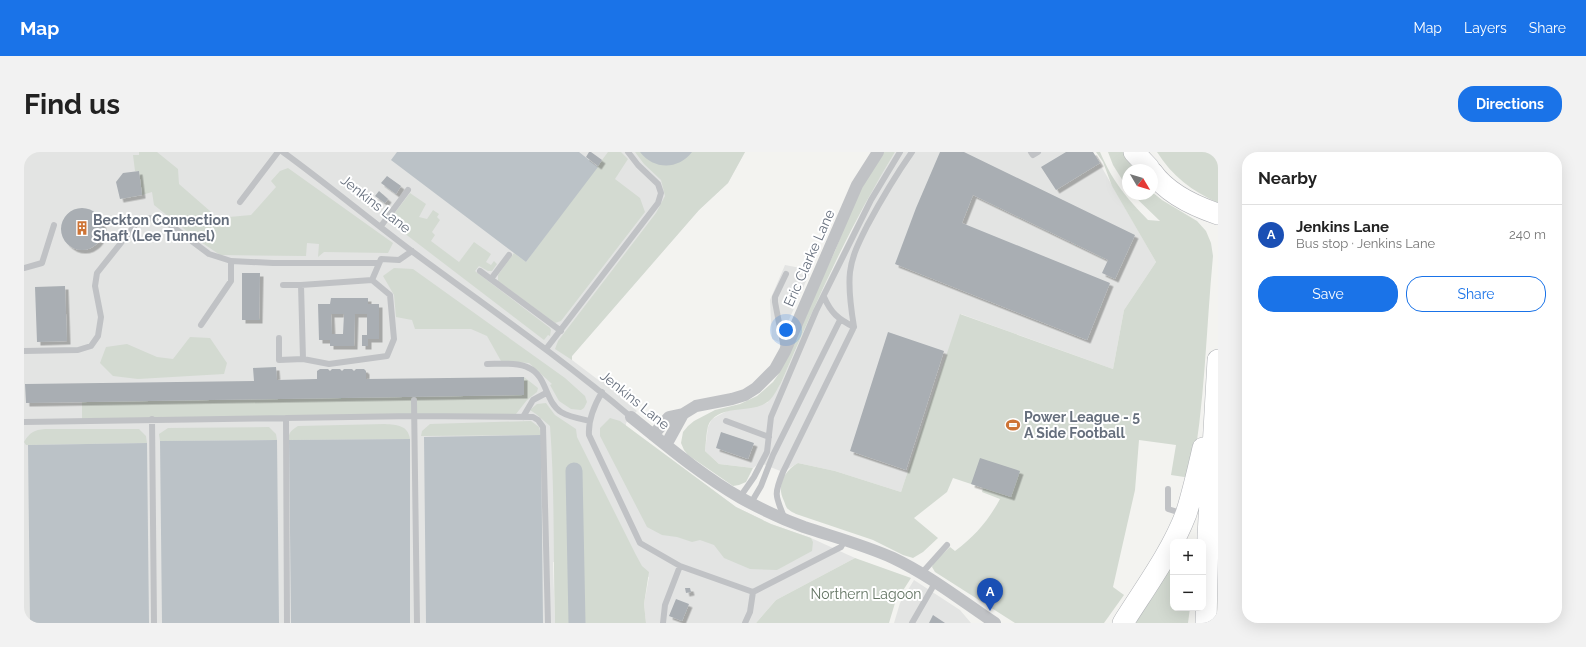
<!DOCTYPE html>
<meta charset="utf-8">
<style>
body{margin:0;font-family:Raleway,sans-serif;background:#f2f2f2;color:#222}
.controls{position:absolute;right:12px;bottom:12px;display:grid;overflow:hidden;border-radius:8px;box-shadow:0 4px 16px #0002}
.controls button{width:36px;height:36px;display:grid;place-items:center;padding:0;border:0;border-bottom:1px solid #e0e0e0;background:#fff;color:#222;font:20px sans-serif}
.compass{position:absolute;left:1098px;top:12px;width:36px;height:36px;border-radius:50%;background:#fff;box-shadow:0 4px 16px #0002;rotate:128deg}
.you{position:absolute;left:762px;top:178px;width:14px;height:14px;margin:-10px;border:3px solid #fff;border-radius:50%;background:#1a73e8;box-shadow:0 0 0 6px #1a73e833}
.badge{display:grid;place-items:center;width:26px;height:26px;border-radius:50%;background:#1a73e8;color:#fff;font-size:13px;font-weight:700}
.pin{position:absolute;translate:-50% -33px;filter:drop-shadow(0 1px 2px #0008)}
.pin::after{content:'';position:absolute;top:21px;width:14px;height:12px;background:inherit;clip-path:polygon(0 0,100% 0,50% 100%)}
.list{margin:0;padding:0;list-style:none}
h2{display:flex;justify-content:space-between;align-items:center;height:52px;margin:0;padding:0 16px;font-size:17px}
h2 small{font-size:13px;font-weight:400;color:#767676}
.list li{display:grid;grid-template-columns:26px 1fr auto;gap:12px;align-items:center;box-sizing:border-box;height:60px;padding:0 16px;border-top:1px solid #e0e0e0}
.list b{display:block;font-size:15px;white-space:nowrap}
.list p{margin:0;font-size:13px;white-space:nowrap;color:#767676}
.list em{font-size:13px;font-style:normal;color:#767676}
.actions{display:flex;gap:8px;padding:12px 16px}
.actions a{flex:1;padding:9px 0;border:1px solid #1a73e8;border-radius:16px;text-align:center;font-size:14px;color:#1a73e8}
.actions .main{background:#1a73e8;color:#fff}
.map{position:relative;flex:none;width:1194px;height:471px;overflow:hidden;border-radius:16px}
header{display:flex;align-items:center;gap:24px;box-sizing:border-box;height:56px;padding:0 20px;background:#1a73e8;color:#fff}
header strong{font-size:19px}
nav{display:flex;gap:22px;margin-inline-start:auto;font-size:14px}
.intro{display:flex;align-items:center;justify-content:space-between;box-sizing:border-box;height:96px;padding:0 24px}
h1{margin:0;font-size:28px}
.button{padding:10px 18px;border-radius:16px;background:#1a73e8;color:#fff;font-size:14px;font-weight:700}
main{display:flex;gap:24px;padding:0 24px}
aside{flex:1;background:#fff;border-radius:16px;box-shadow:0 4px 16px #0002}
.map>svg:first-child{display:block}
.built{fill:#e3e4e3}
.green{fill:#d3dad1}
.water{fill:#bbc2c7}
.lines{fill:none;stroke-linecap:round;stroke-linejoin:round}
.river{stroke:#bbc2c7;stroke-width:17}
.building{fill:#a9aeb3;fill-rule:evenodd;filter:url(#shadow)}
.highway-casing{stroke:#b2b4b8;stroke-width:22}
.lane{stroke:#c0c2c5;stroke-width:6}
.street{stroke:#c0c2c5;stroke-width:12}
.highway{stroke:#fff;stroke-width:21}
.labels{text-anchor:middle;stroke-width:4;stroke-linejoin:round;paint-order:stroke}
.street-label{font-size:14px;fill:#666f7d;stroke:#fff}
.poi-label{font-size:14px;font-weight:bold;fill:#666f7d;stroke:#fff;text-anchor:start}
.park-label{font-size:14px;fill:#647564;stroke:#fff}
</style>
<header>
<strong>Map</strong>
<nav><a>Map</a><a>Layers</a><a>Share</a></nav>
</header>
<div class="intro"><h1>Find us</h1><a class="button">Directions</a></div>
<main>
<div class="map">
<svg width="1194" height="471" viewBox="0 0 1194 471">
<defs>
<filter id="shadow"><feDropShadow dx="3.5" dy="3.5" stdDeviation="0" flood-color="#0004"/></filter>
</defs>
<rect width="100%" height="100%" fill="#f3f3f0"/>
<path class="built" d="M0 0H721L704 31 675 58 548 204V208L577 230 587 228 599 236 597 246 613 259 602 271V275L712 355 747 372 787 386 831 406 752 448 732 471H622L620 452 625 425 529 410 531 471H0Z
M871 0H1069L1132 110 1100 158 1089 217 937 162 877 340 811 319 774 311 759 320 736 311 729 316 695 312 681 299 684 275 688 267 703 259 743 251 751 240 757 231 790 155 849 36Z
M761 113 787 118 760 179 754 181 755 190 748 187 746 148Z
M890 428 936 458 947 471H870L876 451Z"/>
<path class="green" d="M115 0H133L154 17 155 32 194 66 227 63 252 35 247 29 256 19 264 16 369 91 364 101 300 100 294 105 295 92 283 91 282 104 196 103 174 88 130 53 128 40 118 43 115 19H111L109 3H115Z
M584 0H597L604 7 591 27 616 46 621 60 537 169 531 171 474 129V123L490 101 502 110Z
M611 0H721L704 31 675 58 548 204V208L531 197 534 189 632 61 641 44 637 28 620 12Z
M860 0H871C826 73 791 152 757 231 753 237 749 247 742 251 727 261 692 252 684 274 682 282 682 291 681 299L695 312 729 316 722 330 715 333 709 334 664 303 660 298 657 291 659 280 664 274 670 269 691 258 716 252 733 244 749 230 756 220 783 158 811 99 837 33Z
M1072 0H1076C1089 30 1101 44 1124 68L1136 69 1108 42H1128V40L1138 48 1173 69 1182 79 1187 91 1189 104C1182 178 1181 253 1167 326L1147 323 1152 293 1115 288 1111 338 1089 435 1100 443 1080 471H991L911 420 908 415 910 410 926 395 931 399C951 384 964 369 976 347L958 340 959 336 929 326 923 340 890 366 914 386 899 400 889 406 879 403 849 388 772 362C770 361 766 359 764 357 762 356 761 351 760 349 752 334 760 319 774 311L811 319 877 340 936 162 1089 217 1100 158 1132 110 1088 34 1079 10Z
M1084 0H1099L1110 18H1104V37L1089 13Z
M1133 0H1194V51C1168 39 1148 24 1133 0Z
M386 41 402 52 395 65 403 67 409 58 415 62 413 65 416 68 408 80 411 83 407 89 435 110 450 90 467 102 462 110 467 113 470 109 473 112 468 119H464L455 114 451 119 526 176 527 178 526 184 524 183 520 188 367 71 372 65 369 63Z
M370 116 389 117 541 226 561 244 563 250 560 256 557 258 547 257 535 249 526 233 528 232 505 211 477 209 463 184 447 177H391L388 168 372 165 370 143 359 124Z
M166 185 186 186 203 211 200 222 114 227 89 224 76 211 82 195 103 192 133 205 149 207Z
M500 225 514 236 513 240 503 248 492 262 58 267V250L500 243Z
M522 251 531 263 552 277 553 285 612 403 618 414 625 420 620 452 622 471H531C529 406 531 340 526 274L512 262 506 258 513 252Z
M586 266 596 269 712 355 747 372 787 386 789 390 788 399 753 418 726 417 700 406 690 393 676 388 668 390 653 385 638 383 623 375 576 284V276Z
M507 269 515 275 517 283 397 284 398 279 406 272Z
M361 272C373 273 384 273 386 287L265 288C264 280 268 278 274 274Z
M245 275 252 282 253 288 136 289 135 282 144 276Z
M21 277H115L122 284 123 291 2 293 0 290C6 280 10 278 21 277Z
M831 406 887 426 871 451 865 471H732L752 448Z
M1149 408V456H1166L1164 471H1109Z"/>
<path class="water" d="M373 0H555L574 15 502 110 367 8Z
M616 0H668C654 18 630 18 616 0Z
M517 283 519 471H402L400 285Z
M386 287V471H267L265 288Z
M253 288 255 471H138L136 289Z
M123 291 125 471H6L4 293Z"/>
<g class="lines">
<path class="river" d="M550 319 553 471"/>
</g>
<path class="building" d="M565 0H567L578 8 574 14 562 5Z
M916 0H940L1111 83 1091 127 1078 121 1084 108 949 43 938 71 1086 131 1063 188 871 112 892 56Z
M1042 0H1069L1076 11 1032 38 1017 15Z
M115 19 118 43 96 47 92 30 99 21Z
M363 24 377 34 372 42 357 31Z
M355 39 364 47 361 51 351 44Z
M37 77a21 21 0 1 1 42 0a21 21 0 1 1-42 0Z
M218 121H236L235 168H218Z
M41 134 43 189 13 190 11 135Z
M307 146H344V152H355V187H344V194H338V183H343V162H331L330 194H306V188H295L294 152H306ZM307 162H320L319 182H308Z
M864 180 920 199 882 318 826 299Z
M252 215 253 228 293 227V219L296 217H304L306 219 308 217H316L318 219 320 217H328L330 219 332 217H340L342 219V227L500 225V243L2 251 1 232 230 229 229 216Z
M697 280 730 291 724 307 692 296Z
M956 306 996 319 987 345 947 332Z
M661 436H666L667 440 662 441Z
M652 447 665 452 658 469 645 464Z
M909 463 921 471H905Z"/>
<g class="lines">
<defs>
<path id="highway" d="M1110 0 1125 16
M1128 20C1143 41 1170 54 1194 62
M1099 471C1121 436 1147 401 1162 362 1169 340 1174 318 1179 296
M1182 471 1184 384 1194 208"/>
</defs>
<use href="#highway" class="highway-casing"/>
<path class="lane" d="M259 0C303 32 345 67 389 100 462 154 537 206 607 265
M1007 0 1009 3 1014 0
M216 50 254 0
M357 74 384 38
M0 116 18 111 30 73
M456 119 537 179
M467 127 485 103
M348 128 366 143 370 187 363 204 305 212 279 207 277 133 348 128 357 107 375 108 388 99
M259 133H277
M177 173 207 129V109
M830 175C827 157 824 138 826 120 828 103 836 88 843 74 857 48 871 24 888 0
M255 186V208L279 207
M522 197 634 51 637 41 634 32 614 13 604 0
M760 197 751 150V145L762 122
M0 199 54 198 67 194 74 184 77 165 71 134 73 121 116 67 131 66 145 72 185 102 207 109 249 111H355
M463 212C476 212 494 210 505 216 523 224 521 250 537 260 545 265 557 267 566 269
M578 240C571 252 564 269 565 283L616 391 656 414 729 440 817 395 821 388
M390 248 393 471
M499 265 509 248 522 241
M262 266 263 471
M128 267 130 471
M702 269 745 285
M0 270 390 264 509 265 514 268 519 275 524 471
M1144 337V357L1160 362
M716 345 730 325 743 300 747 265 792 159 847 48 876 0
M727 351 737 334 749 303 816 168
M760 365C751 343 750 342 759 320L830 175C814 167 807 161 800 145
M897 422 923 393
M639 471 641 453 656 414
M721 471 726 460 729 440
M888 471 911 431"/>
<path class="street" d="M607 265C642 293 677 323 717 346 737 357 758 367 780 375 810 385 840 393 869 406 905 423 938 449 971 471
M629 283 645 265 659 262 672 254 708 247 721 243 732 236 751 217 761 199 833 33 854 0
M642 293 659 262"/>
<use href="#highway" class="highway"/>
</g>
<defs>
<symbol id="building-bare" viewBox="-9 -9 18 18"><path d="M-4-6H4V6H1V3H-1V6H-4ZM-2.5-4.3h1.7v1.8h-1.7ZM.8-4.3h1.7v1.8H.8ZM-2.5-1h1.7V.8h-1.7ZM.8-1h1.7V.8H.8Z" fill="#cd7436" stroke="#fff" stroke-width="2.5" paint-order="stroke"/></symbol>
<symbol id="stadium-bare" viewBox="-9 -9 18 18"><path d="M0-5a6.5 5 0 1 0 0 10a6.5 5 0 1 0 0-10ZM-3.5-1.8h7v3.6h-7Z" fill="#cd7436" stroke="#fff" stroke-width="2.5" paint-order="stroke"/></symbol>
</defs>
<g fill-rule="evenodd">
<use href="#building-bare" x="48" y="66" width="20" height="20"/>
<use href="#stadium-bare" x="979" y="263" width="20" height="20"/>
</g>
<g class="labels">
<g class="street-label">
<text transform="translate(352 52) rotate(38)" y="5">Jenkins Lane</text>
<text transform="translate(785 106) rotate(-66)" y="5">Eric Clarke Lane</text>
<text transform="translate(611 248) rotate(39)" y="5">Jenkins Lane</text>
</g>
<g class="poi-label">
<text x="69" y="73">Beckton Connection<tspan x="69" dy="16">Shaft (Lee Tunnel)</tspan></text>
<text x="1000" y="270">Power League - 5<tspan x="1000" dy="16">A Side Football</tspan></text>
</g>
<g class="park-label">
<text x="842" y="447">Northern Lagoon</text>
</g>
</g>
</svg>
<div class="controls">
<button>+</button>
<button>−</button>
</div>
<svg class="compass" viewBox="-18 -18 36 36"><path d="M0-13l5 13h-10z" fill="#e53935"/><path d="M0 13l5-13h-10z" fill="#767676"/></svg>
<div class="you"></div>
<div class="pin badge" style="left:966px;top:459px;background:#1a4fb4">A</div>
</div>
<aside>
<h2>Nearby<small></small></h2>
<ul class="list">
<li><span class="badge" style="background:#1a4fb4">A</span><div><b>Jenkins Lane</b><p>Bus stop · Jenkins Lane</p></div><em>240 m</em></li>
</ul>
<div class="actions"><a class="main">Save</a><a>Share</a></div>
</aside>
</main>
